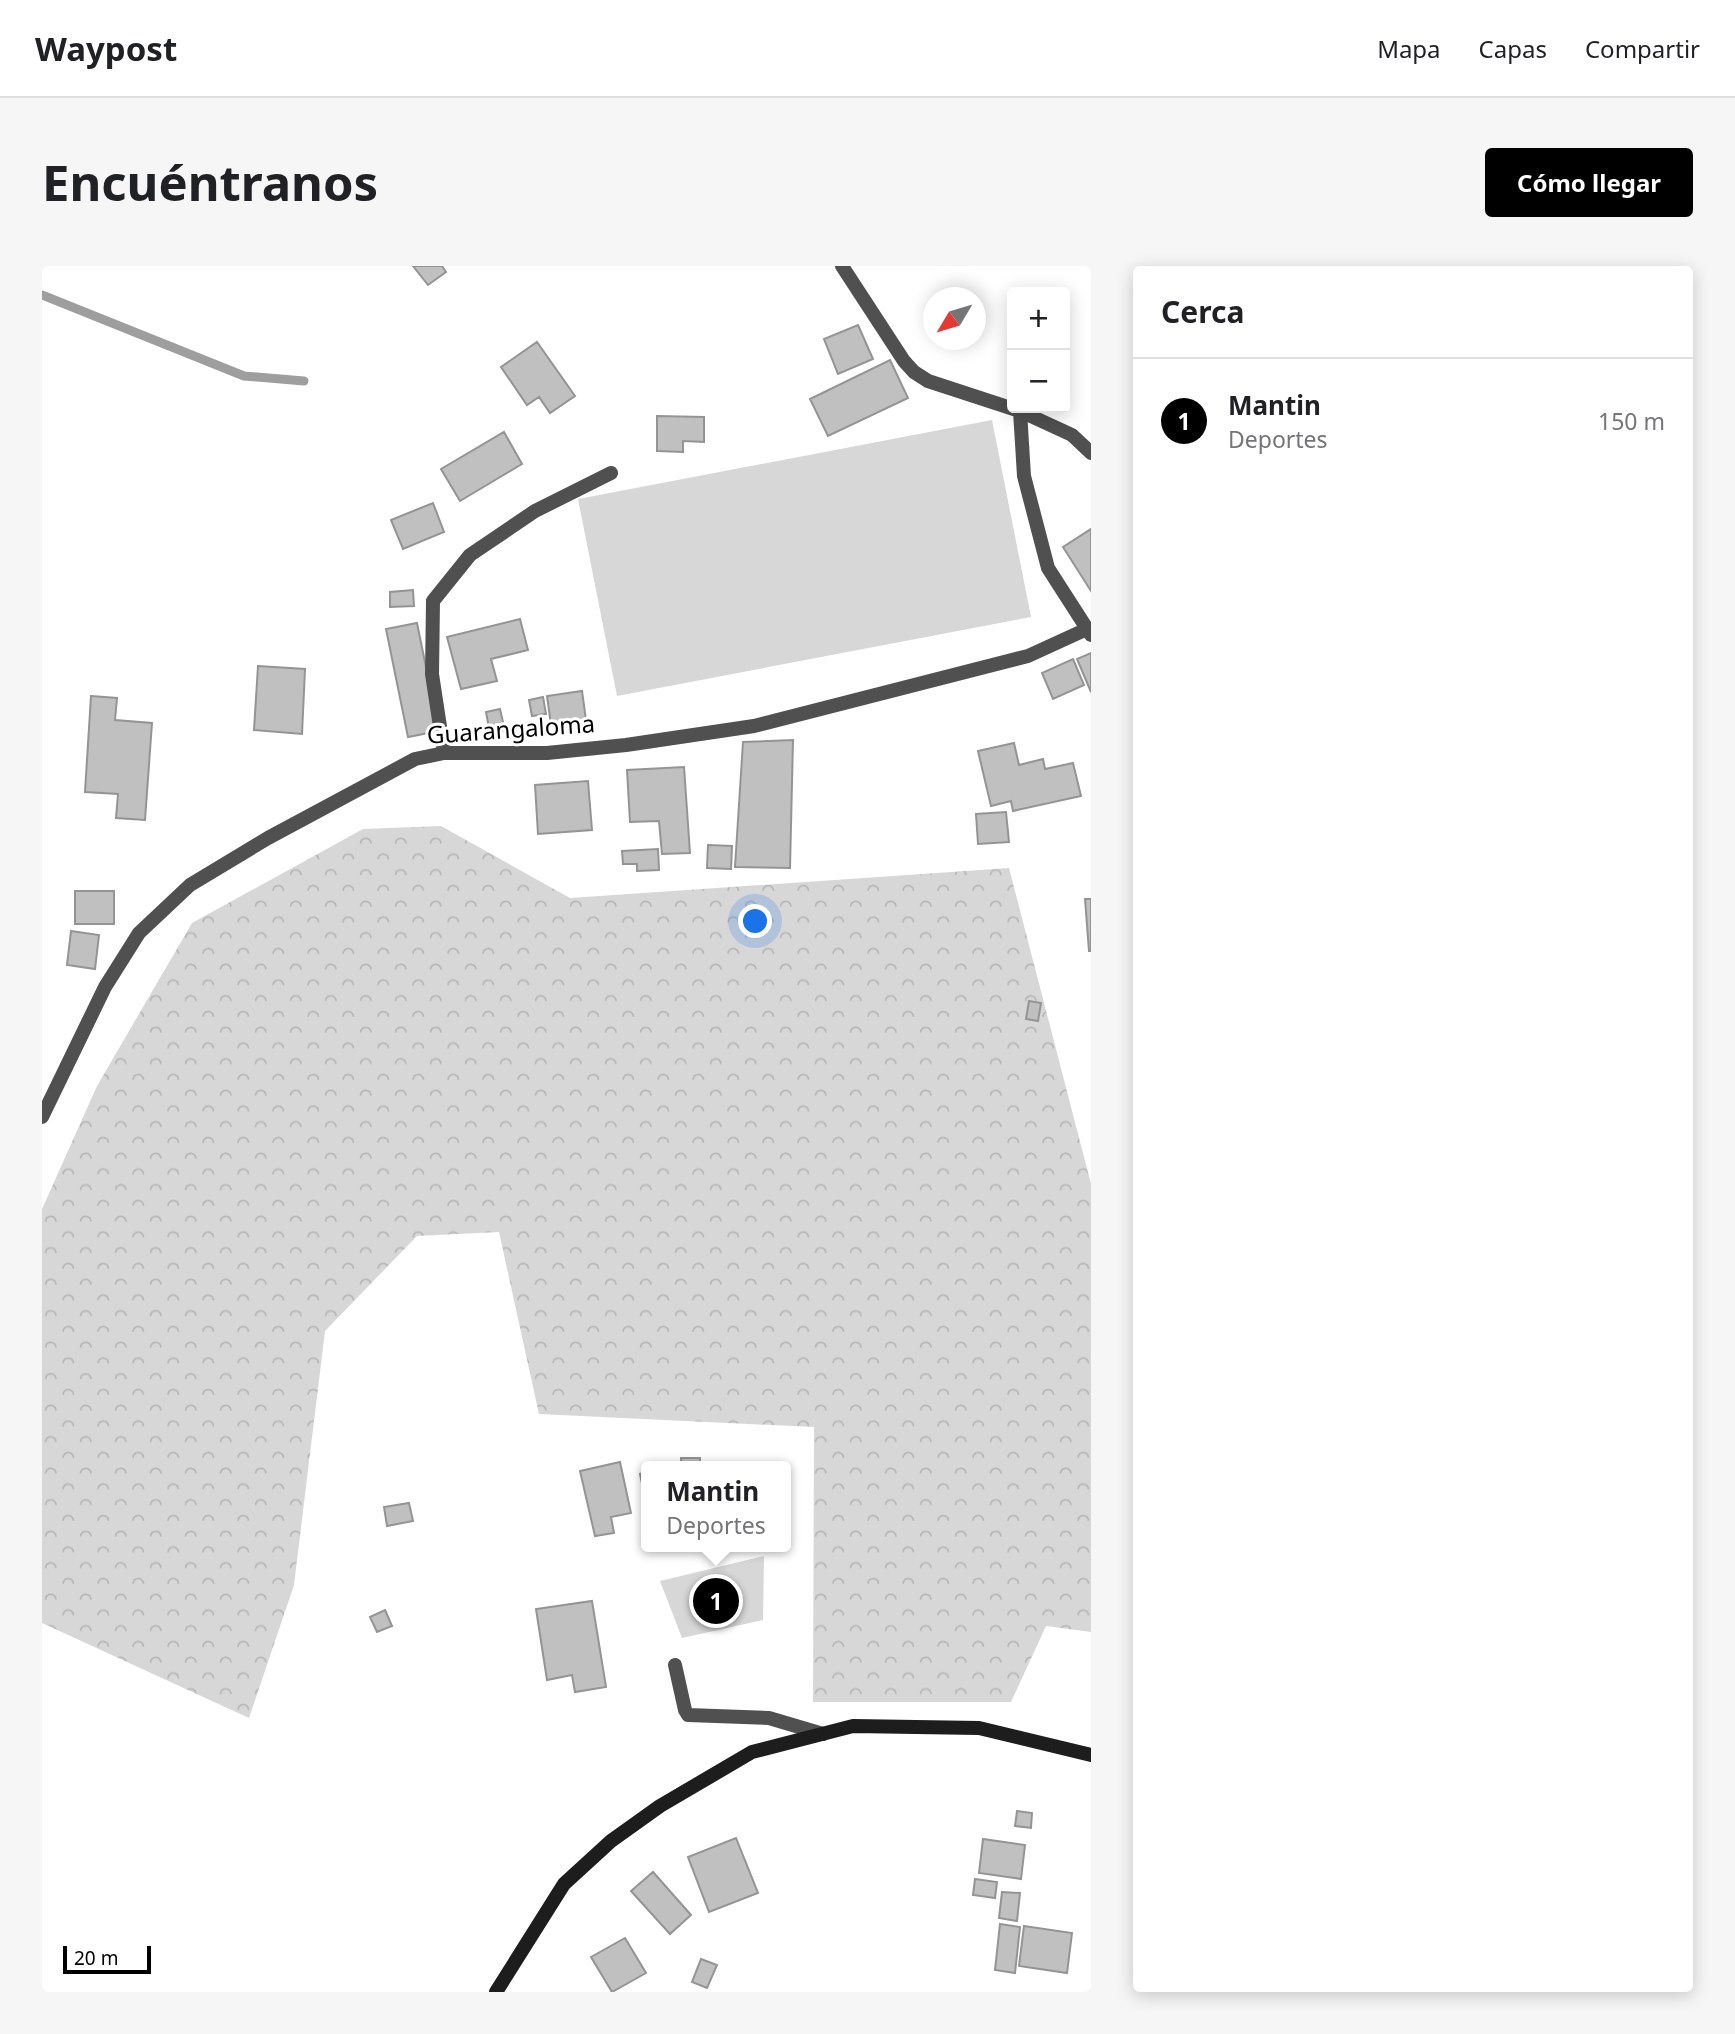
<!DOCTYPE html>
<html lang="es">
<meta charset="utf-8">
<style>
body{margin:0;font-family:"Noto Sans",sans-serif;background:#f6f6f6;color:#202124}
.controls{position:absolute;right:21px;top:21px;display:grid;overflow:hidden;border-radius:7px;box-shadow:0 4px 18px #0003}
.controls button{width:63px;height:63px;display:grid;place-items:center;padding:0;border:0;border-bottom:2px solid #e0e0e0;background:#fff;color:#202124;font:35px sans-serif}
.compass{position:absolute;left:881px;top:21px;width:63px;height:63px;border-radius:50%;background:#fff;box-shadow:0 4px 18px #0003;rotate:232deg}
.scale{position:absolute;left:21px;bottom:18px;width:88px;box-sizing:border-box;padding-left:7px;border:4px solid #000;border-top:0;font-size:19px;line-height:24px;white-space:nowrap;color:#000;-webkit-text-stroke:5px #fff;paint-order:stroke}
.you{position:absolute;left:714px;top:656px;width:24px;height:24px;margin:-18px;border:5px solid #fff;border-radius:50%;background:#1a73e8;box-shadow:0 0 0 10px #1a73e833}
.badge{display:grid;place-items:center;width:46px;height:46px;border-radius:50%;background:#000;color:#fff;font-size:23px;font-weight:700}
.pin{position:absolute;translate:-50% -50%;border:4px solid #fff;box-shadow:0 2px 7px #0006}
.popup{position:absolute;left:599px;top:1195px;width:150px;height:91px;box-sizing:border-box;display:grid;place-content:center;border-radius:7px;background:#fff;filter:drop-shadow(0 2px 5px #0005);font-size:23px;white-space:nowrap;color:#757577}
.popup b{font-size:26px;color:#202124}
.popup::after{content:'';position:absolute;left:50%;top:100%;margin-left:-14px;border:14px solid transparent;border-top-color:#fff}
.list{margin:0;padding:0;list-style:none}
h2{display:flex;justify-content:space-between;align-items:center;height:91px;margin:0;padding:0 28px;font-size:30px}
h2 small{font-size:23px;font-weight:400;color:#757577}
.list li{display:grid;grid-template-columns:46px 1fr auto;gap:21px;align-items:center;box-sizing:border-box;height:126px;padding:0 28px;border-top:2px solid #e0e0e0}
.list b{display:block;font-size:26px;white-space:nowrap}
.list p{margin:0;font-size:23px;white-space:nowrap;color:#757577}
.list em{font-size:23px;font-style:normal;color:#757577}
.map{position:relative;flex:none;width:1049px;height:1726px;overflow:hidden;border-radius:7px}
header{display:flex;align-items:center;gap:42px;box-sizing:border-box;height:98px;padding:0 35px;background:#fff;border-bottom:2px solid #e0e0e0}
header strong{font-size:33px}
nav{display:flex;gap:38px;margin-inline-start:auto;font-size:24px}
.intro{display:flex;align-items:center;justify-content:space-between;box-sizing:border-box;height:168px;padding:0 42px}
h1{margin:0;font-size:49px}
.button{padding:18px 32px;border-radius:7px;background:#000;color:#fff;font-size:24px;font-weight:700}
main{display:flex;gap:42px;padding:0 42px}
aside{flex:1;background:#fff;border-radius:7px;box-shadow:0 4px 18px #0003}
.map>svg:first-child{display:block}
.green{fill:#d7d7d7}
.forest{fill:url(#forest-crowns)}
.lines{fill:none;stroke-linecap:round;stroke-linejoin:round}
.stream{stroke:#9e9e9e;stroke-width:9}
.building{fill:#c0c0c0;stroke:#949494;stroke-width:2}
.service{stroke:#505050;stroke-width:14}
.minor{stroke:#505050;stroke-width:14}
.secondary{stroke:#1d1d1d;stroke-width:14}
.labels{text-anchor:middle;stroke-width:6;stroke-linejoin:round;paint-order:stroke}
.street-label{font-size:24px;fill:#000;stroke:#fff}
</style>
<header>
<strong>Waypost</strong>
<nav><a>Mapa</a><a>Capas</a><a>Compartir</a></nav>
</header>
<div class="intro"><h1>Encuéntranos</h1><a class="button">Cómo llegar</a></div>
<main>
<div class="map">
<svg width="1049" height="1726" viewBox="0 0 1049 1726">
<defs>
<pattern id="forest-crowns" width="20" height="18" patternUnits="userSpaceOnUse" patternTransform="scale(1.75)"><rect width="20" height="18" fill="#d7d7d7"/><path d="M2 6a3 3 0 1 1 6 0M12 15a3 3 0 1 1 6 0" fill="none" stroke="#b7b7b7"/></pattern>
</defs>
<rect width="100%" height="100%" fill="#fff"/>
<path class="green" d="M950 154 989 351 575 430 536 233Z
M722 1290 721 1354 640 1372 618 1315Z"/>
<path class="forest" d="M399 560 528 632 967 602 1049 918V1366L1004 1360 969 1436H771L772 1161 497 1148 457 966 375 970 283 1065 252 1319 207 1452 0 1357V943L55 820 150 657 321 563Z"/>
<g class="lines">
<path class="stream" d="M0 29 202 110 262 115"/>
</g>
<path class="building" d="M371 0H400L404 6 386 19Z
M816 59 831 93 796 108 782 73Z
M495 76 533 130 508 147 497 131 485 139 459 101Z
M848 94 866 132 786 170 768 133Z
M615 150 662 151V176L641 175V186L615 185Z
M462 166 480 198 418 235 399 203Z
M391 237 402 266 361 283 349 254Z
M1049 263V325L1021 281Z
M371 324 372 340 348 341V326Z
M478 353 486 384 449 393 455 415 419 423 405 371Z
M375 357 397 465 366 471 344 363Z
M1049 387V426L1035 393Z
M1031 393 1042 419 1011 433 1000 407Z
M216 400 263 403 260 468 212 464Z
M540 425 544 454 509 459 505 430Z
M49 430 75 432 73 454 110 457 103 554 74 552 76 528 43 526Z
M501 431 504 448 490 450 487 434Z
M458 443 463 465 448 468 444 446Z
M751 474 748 602 693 601 701 476Z
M972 477 977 499 1001 493 1003 503 1031 497 1039 530 971 545 969 535 949 540 936 485Z
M642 501 648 587 620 588 617 555 588 556 585 504Z
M546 515 550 564 496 568 493 519Z
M964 546 967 576 936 578 934 548Z
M666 579 690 580 689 603 665 602Z
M616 583 617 604 595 605V598H581L580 585Z
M33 625H72V658H33Z
M1043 633H1049V685H1047Z
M29 665 57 669 53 703 25 699Z
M987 735 999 737 996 755 984 753Z
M639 1192H658V1200H639Z
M578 1196 589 1247 569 1251 572 1267 553 1270 538 1205Z
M604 1206V1237L598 1208Z
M367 1237 371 1255 345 1260 342 1241Z
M550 1335 564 1421 533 1426 530 1409 505 1414 494 1343Z
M343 1344 350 1360 335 1366 328 1351Z
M975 1545 990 1547 989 1562 973 1560Z
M694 1572 716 1627 667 1646 646 1591Z
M941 1573 983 1579 979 1613 937 1607Z
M611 1606 649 1649 628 1668 589 1625Z
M933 1613 955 1616 953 1632 931 1629Z
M960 1626 978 1627 975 1655 957 1652Z
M958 1658 978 1661 973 1707 953 1704Z
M982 1660 1030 1667 1025 1707 977 1700Z
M583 1672 604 1707 570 1726 549 1691Z
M659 1693 675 1699 665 1722 650 1716Z"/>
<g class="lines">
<path class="service" d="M402 487 390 408 391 335 428 289 493 245 569 207"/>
<path class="minor" d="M800 0 862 95 872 106 886 115 978 145 1030 169 1049 187
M978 145 982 210 1006 302 1049 369
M0 851 63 721 97 667 148 619 226 572 373 493 402 487H505L584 479 712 460 986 390 1045 363
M633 1399 643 1444 646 1449 727 1452 781 1468"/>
<path class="secondary" d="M454 1726 522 1618 569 1575 618 1540 710 1486 811 1460 937 1462 1049 1489"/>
</g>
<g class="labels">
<g class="street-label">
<text transform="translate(469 464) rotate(-4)" y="8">Guarangaloma</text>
</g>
</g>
</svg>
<div class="controls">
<button>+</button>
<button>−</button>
</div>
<svg class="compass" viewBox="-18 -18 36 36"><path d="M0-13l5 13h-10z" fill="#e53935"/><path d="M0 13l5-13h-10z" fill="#757577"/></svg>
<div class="scale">20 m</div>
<div class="you"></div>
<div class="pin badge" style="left:674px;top:1335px">1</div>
<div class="popup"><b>Mantin</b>Deportes</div>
</div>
<aside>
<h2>Cerca<small></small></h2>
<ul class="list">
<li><span class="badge">1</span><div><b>Mantin</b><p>Deportes</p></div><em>150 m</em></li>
</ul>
</aside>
</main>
